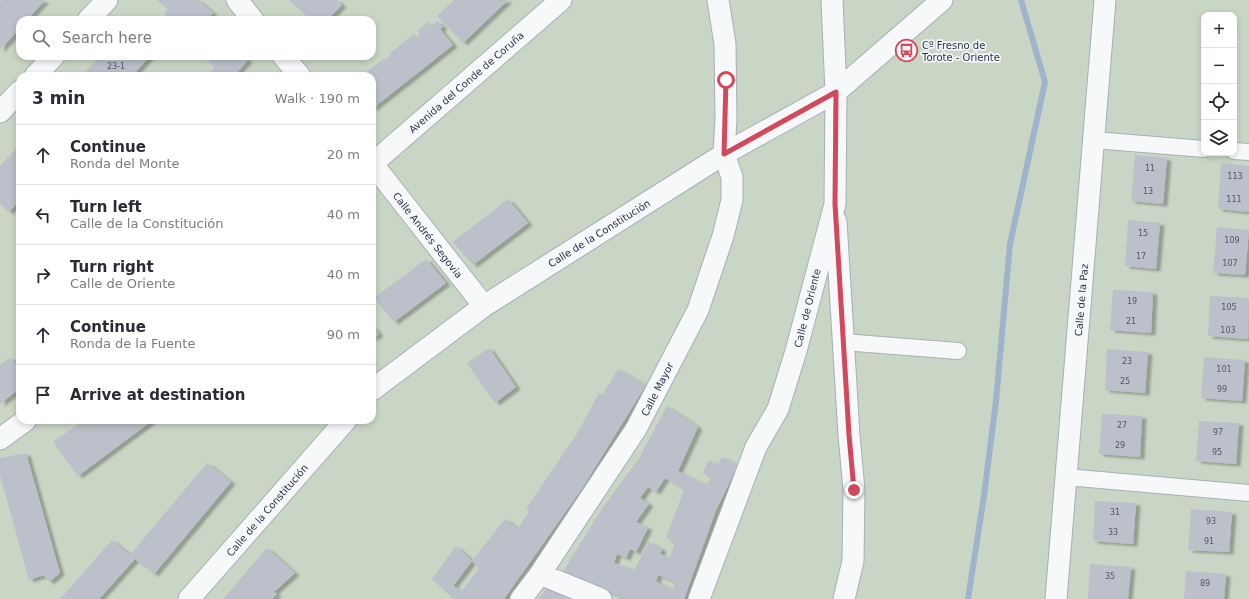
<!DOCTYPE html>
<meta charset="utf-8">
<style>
body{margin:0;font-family:"DejaVu Sans",sans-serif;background:#f2f2f3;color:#2b2b33}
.controls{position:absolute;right:12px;top:12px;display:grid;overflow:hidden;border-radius:8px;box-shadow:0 2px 6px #0003}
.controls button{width:36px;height:36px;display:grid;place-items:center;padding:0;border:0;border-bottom:1px solid #e1e1e2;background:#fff;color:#2b2b33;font:20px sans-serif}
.stop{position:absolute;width:12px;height:12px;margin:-9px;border:3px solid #d1495b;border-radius:50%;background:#fff}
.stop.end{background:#d1495b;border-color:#fff;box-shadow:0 1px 4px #0008}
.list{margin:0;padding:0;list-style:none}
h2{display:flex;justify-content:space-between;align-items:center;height:52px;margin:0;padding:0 16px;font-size:17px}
h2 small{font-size:13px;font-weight:400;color:#7c7c81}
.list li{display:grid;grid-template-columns:26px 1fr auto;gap:12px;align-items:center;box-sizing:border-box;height:60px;padding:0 16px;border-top:1px solid #e1e1e2}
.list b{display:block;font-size:15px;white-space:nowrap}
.list p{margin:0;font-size:13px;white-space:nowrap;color:#7c7c81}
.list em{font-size:13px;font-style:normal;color:#7c7c81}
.icon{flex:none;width:22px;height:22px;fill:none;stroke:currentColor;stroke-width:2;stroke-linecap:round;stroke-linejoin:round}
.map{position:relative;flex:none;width:1249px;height:599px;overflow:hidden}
.search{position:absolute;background:#fff;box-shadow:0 2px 6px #0003;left:16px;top:16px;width:360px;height:44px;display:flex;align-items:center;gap:10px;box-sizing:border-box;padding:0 14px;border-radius:12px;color:#7c7c81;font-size:15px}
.panel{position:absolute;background:#fff;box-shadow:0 2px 6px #0003;left:16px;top:72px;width:360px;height:352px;border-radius:12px}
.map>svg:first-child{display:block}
.green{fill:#c9d6c5;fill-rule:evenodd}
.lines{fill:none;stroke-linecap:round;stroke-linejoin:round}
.stream{stroke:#9fb4cc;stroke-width:6}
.building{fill:#bbc0ca;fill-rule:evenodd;filter:url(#shadow)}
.pedestrian-casing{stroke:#a9aeb7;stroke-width:18}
.minor-casing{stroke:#a9aeb7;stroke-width:23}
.pedestrian{stroke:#f7f8fa;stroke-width:16}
.minor{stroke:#f7f8fa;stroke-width:21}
.route{stroke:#d1495b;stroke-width:5}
.labels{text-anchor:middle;stroke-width:3.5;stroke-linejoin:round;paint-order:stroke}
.number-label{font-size:8px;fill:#4f5766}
.poi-label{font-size:10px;fill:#2b3445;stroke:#f4f6f9;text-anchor:start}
.street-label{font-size:10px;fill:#2b3445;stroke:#f4f6f9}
</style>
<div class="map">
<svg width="1249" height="599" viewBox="0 0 1249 599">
<defs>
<filter id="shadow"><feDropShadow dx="4.5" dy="2.5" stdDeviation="1" flood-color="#0004"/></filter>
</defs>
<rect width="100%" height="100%" fill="#e4e7ec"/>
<path class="green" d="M0 0H1249V599H0ZM1204 15H1234V153H1204ZM20 20H372V56H20ZM20 76H372V420H20Z"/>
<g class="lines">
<path class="stream" d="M968 599 984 496 996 401 1010 244 1045 82 1021 0"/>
</g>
<path class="building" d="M2 0H45L27 20H20V28L0 50V2Z
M157 0H198L213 13 209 18 210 20H171L164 14 168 9Z
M289 0H337L342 5 327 20H311Z
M454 0H508L463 43 437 16Z
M437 21 443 27 440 29 453 45 372 109V76H361L383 59 385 60 391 55 389 54 414 34 417 38 420 35 417 31 428 22 432 26Z
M100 56H150L132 76H82Z
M203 56H243L248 60 234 76H207L215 67Z
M20 144V200L9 212 0 204V166Z
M1135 155 1167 158 1163 204 1131 201Z
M1221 163 1249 166V212L1218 209Z
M508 199 528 223 473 265 453 242Z
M1128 220 1160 223 1156 269 1125 266Z
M1217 227 1249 230 1245 275 1213 273Z
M426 259 446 283 394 322 374 298Z
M1113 290 1153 292 1151 333 1110 330Z
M1210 296 1249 298 1248 339 1208 336Z
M372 325 379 334 372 339Z
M489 348 516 387 495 403 467 363Z
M1107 349 1148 352 1145 393 1105 390Z
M10 357 20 368V378L16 382 19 389 0 404V365Z
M1204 357 1245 360 1242 401 1201 398Z
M618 369 646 385 581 490 504 599H454L432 579 456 546 472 561 453 586 462 591 479 568 472 561 505 519 518 529 529 511 526 509 578 432 599 393 614 400 603 394Z
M667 406 698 427 678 471 707 485 711 477 703 473 709 460 718 465 722 457 738 465 716 510 684 599H626L562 573 601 510 638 460ZM665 478 684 490 666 538 675 542 670 558 660 554 662 549 649 542 634 570 614 563 617 554 626 558 630 549 636 552 648 528 636 522 649 504 640 498 648 487 656 492ZM658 575 675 582 672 591 656 581Z
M1102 414 1142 416 1140 457 1099 454Z
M84 420H153L78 476 53 442Z
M1199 421 1239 423 1236 464 1196 461Z
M26 453 60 573 49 582 44 575 29 580 0 475V458Z
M207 463 231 482 154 574 135 559 99 599H60L112 540 130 555Z
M1095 501 1136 503 1133 544 1093 541Z
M1191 509 1232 512 1229 552 1188 550Z
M267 548 295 573 274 592 277 594 272 599H223Z
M1090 564 1131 567 1128 599H1088Z
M1186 571 1226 574 1224 599H1184Z
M550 584 583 599H538Z"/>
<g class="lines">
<defs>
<path id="pedestrian" d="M1094 140 1204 149
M1234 151 1249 152
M843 342 958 351
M1066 477 1249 493"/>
<path id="minor" d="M237 0 253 20
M88 20 107 0
M283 56 300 76
M35 76 54 56
M0 112 20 91
M372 163 484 306
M372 164 561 0
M836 221 849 435 854 490 853 561 844 599
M372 390 484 306 724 154 836 92 942 0
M0 439 26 420
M540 574 601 599
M189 599 346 420
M521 599 540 574 636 429 698 310 723 236 732 200V177L724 154 726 119 725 44 718 0
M699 599 756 447 778 409 796 351 835 204 836 92 832 0
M1056 599 1105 0"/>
</defs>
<use href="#pedestrian" class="pedestrian-casing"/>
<use href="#minor" class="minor-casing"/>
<use href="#pedestrian" class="pedestrian"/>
<use href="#minor" class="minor"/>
</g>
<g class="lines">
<path class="route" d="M726 80 724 154 836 92 835 204 849 435 854 490"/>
</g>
<defs>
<symbol id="bus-ring" viewBox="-11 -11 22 22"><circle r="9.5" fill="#f4f6f9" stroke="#d1495b" stroke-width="1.5"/><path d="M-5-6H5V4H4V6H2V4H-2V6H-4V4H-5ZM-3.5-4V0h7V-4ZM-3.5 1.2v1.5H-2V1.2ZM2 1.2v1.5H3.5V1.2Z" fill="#d1495b"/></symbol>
</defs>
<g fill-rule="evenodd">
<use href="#bus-ring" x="894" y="38" width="25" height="25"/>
</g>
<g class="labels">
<g class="number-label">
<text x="116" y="69">23-1</text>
<text x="1150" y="171">11</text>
<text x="1235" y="179">113</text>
<text x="1148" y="194">13</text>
<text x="1234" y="202">111</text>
<text x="1143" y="236">15</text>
<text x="1232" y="243">109</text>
<text x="1141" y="259">17</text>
<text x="1230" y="266">107</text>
<text x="1132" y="304">19</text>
<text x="1229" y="310">105</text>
<text x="1131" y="324">21</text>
<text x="1228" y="333">103</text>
<text x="1127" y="364">23</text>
<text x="1224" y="372">101</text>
<text x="1125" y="384">25</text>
<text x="1222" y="392">99</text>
<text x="1122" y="428">27</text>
<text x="1218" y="435">97</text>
<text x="1120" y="448">29</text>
<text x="1217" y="455">95</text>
<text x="1115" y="515">31</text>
<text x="1211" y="524">93</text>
<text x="1113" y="535">33</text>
<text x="1209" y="544">91</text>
<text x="1110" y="579">35</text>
<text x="1205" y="586">89</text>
</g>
<g class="poi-label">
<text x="922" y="49">Cº Fresno de<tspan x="922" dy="12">Torote - Oriente</tspan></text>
</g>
<g class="street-label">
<text transform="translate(466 82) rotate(-41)" y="4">Avenida del Conde de Coruña</text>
<text transform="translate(599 233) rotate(-32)" y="4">Calle de la Constitución</text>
<text transform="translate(428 235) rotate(52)" y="4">Calle Andrés Segovia</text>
<text transform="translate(1081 300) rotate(-85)" y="4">Calle de la Paz</text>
<text transform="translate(807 308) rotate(-76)" y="4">Calle de Oriente</text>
<text transform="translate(657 389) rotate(-63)" y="4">Calle Mayor</text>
<text transform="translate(267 510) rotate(-49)" y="4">Calle de la Constitución</text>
</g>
</g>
</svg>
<div class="controls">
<button>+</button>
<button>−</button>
<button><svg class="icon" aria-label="locate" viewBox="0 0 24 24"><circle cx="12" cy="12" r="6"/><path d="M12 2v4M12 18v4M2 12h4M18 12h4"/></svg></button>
<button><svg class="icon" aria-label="layers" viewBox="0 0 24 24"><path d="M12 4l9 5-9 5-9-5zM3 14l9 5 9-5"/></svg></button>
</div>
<div class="stop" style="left:726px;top:80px"></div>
<div class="stop end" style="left:854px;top:490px"></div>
<div class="search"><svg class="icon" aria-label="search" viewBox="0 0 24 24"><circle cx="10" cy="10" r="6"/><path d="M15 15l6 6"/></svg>Search here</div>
<section class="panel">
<h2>3 min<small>Walk · 190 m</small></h2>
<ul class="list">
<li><svg class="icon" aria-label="ahead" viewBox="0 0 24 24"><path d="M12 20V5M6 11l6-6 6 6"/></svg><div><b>Continue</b><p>Ronda del Monte</p></div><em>20 m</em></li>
<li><svg class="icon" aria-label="left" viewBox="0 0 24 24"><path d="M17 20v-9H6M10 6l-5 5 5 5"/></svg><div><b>Turn left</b><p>Calle de la Constitución</p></div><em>40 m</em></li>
<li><svg class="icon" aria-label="right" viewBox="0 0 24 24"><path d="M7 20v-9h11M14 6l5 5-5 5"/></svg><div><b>Turn right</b><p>Calle de Oriente</p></div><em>40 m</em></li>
<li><svg class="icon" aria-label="ahead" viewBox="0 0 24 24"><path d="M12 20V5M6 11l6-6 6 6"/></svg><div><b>Continue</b><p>Ronda de la Fuente</p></div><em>90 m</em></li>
<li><svg class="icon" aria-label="arrive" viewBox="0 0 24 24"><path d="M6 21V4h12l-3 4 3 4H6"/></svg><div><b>Arrive at destination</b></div></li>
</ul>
</section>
</div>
